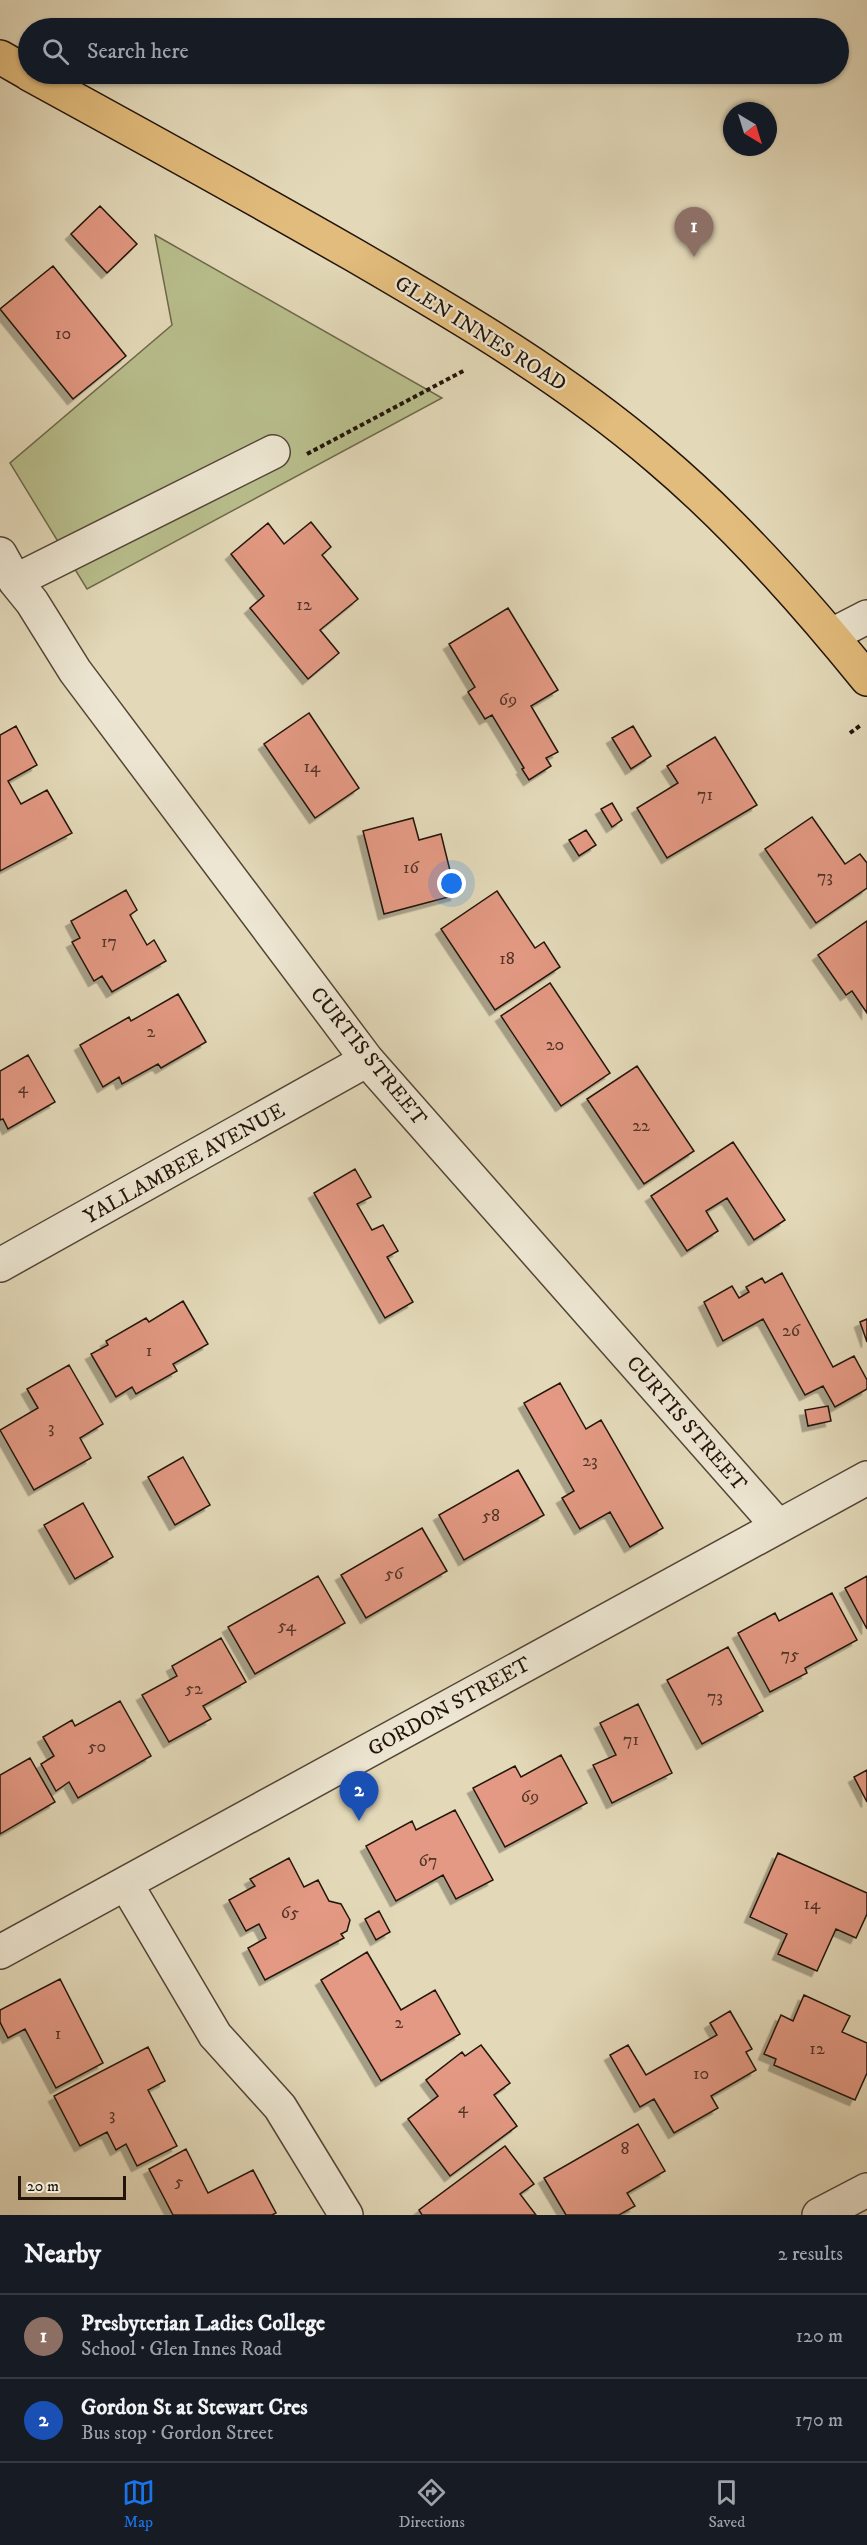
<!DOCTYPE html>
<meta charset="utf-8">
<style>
body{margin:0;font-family:"IM FELL DW Pica",serif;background:#242831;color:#f1f3f6}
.compass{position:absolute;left:723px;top:102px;width:54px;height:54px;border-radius:50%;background:#171b24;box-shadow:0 2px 4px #0004;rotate:142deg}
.scale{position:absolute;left:18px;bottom:15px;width:108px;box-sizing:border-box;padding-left:6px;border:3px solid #23140a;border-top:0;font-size:16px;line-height:21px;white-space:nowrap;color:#23140a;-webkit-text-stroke:4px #ede6d2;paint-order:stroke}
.you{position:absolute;left:452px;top:884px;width:21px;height:21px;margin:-15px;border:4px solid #fff;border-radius:50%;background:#1a73e8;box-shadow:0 0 0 9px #1a73e833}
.badge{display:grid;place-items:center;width:39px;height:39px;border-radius:50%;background:#1a73e8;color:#fff;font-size:20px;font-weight:700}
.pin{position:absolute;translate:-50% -50px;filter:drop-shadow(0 2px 3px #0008)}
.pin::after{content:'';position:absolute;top:32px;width:21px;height:18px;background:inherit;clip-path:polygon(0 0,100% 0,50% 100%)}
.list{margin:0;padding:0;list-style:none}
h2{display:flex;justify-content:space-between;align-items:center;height:78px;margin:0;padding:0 24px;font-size:26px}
h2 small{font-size:20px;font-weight:400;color:#9ea1a6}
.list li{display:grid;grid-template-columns:39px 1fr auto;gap:18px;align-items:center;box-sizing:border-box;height:84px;padding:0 24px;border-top:2px solid #363941}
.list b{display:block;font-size:22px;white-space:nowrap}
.list p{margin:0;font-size:20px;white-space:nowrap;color:#9ea1a6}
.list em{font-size:20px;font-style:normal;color:#9ea1a6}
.icon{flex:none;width:33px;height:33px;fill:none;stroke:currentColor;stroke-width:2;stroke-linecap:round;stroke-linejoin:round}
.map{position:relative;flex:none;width:867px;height:2215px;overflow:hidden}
.search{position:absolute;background:#171b24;box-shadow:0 2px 4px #0004;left:18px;right:18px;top:18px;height:66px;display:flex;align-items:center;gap:15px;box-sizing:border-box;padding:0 21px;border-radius:33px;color:#9ea1a6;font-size:22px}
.sheet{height:246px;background:#171b24}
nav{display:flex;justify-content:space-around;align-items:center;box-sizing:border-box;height:84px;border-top:2px solid #363941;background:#171b24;font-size:16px;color:#9ea1a6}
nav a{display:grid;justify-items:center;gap:3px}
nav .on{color:#1a73e8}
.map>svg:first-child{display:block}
.green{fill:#b8be8c;stroke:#6e694b;stroke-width:1.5}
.building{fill:#e39983;stroke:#23140a;stroke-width:1.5;filter:url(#shadow)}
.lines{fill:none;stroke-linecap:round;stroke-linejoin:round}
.minor-casing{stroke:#534536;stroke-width:36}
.major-casing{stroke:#23140a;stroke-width:36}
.path{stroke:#23140a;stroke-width:4;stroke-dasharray:4.5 3;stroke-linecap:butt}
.minor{stroke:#ede6d2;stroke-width:33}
.major{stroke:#e2bc7c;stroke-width:33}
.labels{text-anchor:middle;stroke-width:4.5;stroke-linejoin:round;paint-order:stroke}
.number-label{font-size:18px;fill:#533528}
.street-label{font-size:21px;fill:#23140a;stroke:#ede6d2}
</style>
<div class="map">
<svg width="867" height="2215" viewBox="0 0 867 2215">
<defs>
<filter id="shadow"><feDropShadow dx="-5.5" dy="5.5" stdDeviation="0" flood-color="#0004"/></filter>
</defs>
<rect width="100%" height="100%" fill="#e3d9b9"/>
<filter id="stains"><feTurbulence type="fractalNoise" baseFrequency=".00333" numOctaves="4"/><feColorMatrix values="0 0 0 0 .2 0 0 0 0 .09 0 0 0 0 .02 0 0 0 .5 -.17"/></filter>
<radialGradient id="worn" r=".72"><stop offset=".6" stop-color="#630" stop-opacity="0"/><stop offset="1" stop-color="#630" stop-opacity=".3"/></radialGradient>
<path class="green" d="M155 235 442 398 87 589 10 463 172 325Z"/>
<path class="building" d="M100 206 137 244 107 273 71 234Z
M53 266 126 356 73 399 0 309Z
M311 522 331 547 322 555 358 599 320 630 339 653 308 679 250 608 264 596 231 554 268 523 284 544Z
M508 608 558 690 531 706 558 752 546 758 551 766 529 780 522 769 524 768 492 715 485 719 468 692 475 687 449 644Z
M309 713 359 788 315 818 264 744Z
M16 726 37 765 8 781 21 804 47 790 72 833 0 871V735Z
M633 726 651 756 631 769 612 738Z
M715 737 757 805 667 858 637 808 678 783 667 766Z
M612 803 622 820 612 827 601 809Z
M812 817 845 864 860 854 867 863V888L816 923 765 849Z
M413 818 419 840 441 834 456 895 384 914 363 831Z
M586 830 596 845 579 856 569 840Z
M126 890 137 910 130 915 147 945 154 940 166 961 112 992 102 976 94 981 72 942 80 938 71 921Z
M497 891 535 948 544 942 560 967 495 1010 441 929Z
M867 921V1013L852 991 846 995 818 955Z
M550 983 610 1073 561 1106 501 1016Z
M178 994 206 1042 161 1068 158 1064 122 1084 119 1077 103 1087 80 1045 129 1017 131 1021Z
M28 1055 55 1102 8 1129 3 1119 0 1120V1071Z
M637 1066 694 1151 644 1184 587 1099Z
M733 1142 785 1220 754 1240 727 1198 706 1211 718 1231 687 1251 651 1196Z
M355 1169 371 1197 357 1204 372 1230 383 1225 398 1251 387 1257 413 1302 385 1318 314 1193Z
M782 1273 833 1367 854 1356 867 1380V1389L835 1407 823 1386 805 1395 763 1319 723 1341 704 1302 732 1286 739 1298 749 1292 746 1287 762 1278 765 1283Z
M183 1301 208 1344 173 1364 177 1371 136 1394 132 1387 116 1397 91 1354 108 1345 106 1341 146 1318 149 1322Z
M867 1319V1342L860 1322Z
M69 1365 103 1424 80 1438 91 1458 34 1490 0 1430 38 1408 27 1389Z
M560 1383 586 1429 601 1420 663 1528 630 1547 610 1512 580 1529 562 1498 574 1491 524 1403Z
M828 1406 831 1421 808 1426 805 1410Z
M183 1457 210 1505 175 1525 148 1477Z
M518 1470 544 1515 464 1560 439 1515Z
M83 1503 113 1557 75 1579 44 1525Z
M422 1528 447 1571 366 1618 341 1575Z
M318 1576 345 1623 255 1674 228 1627Z
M867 1576V1629L845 1588Z
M832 1593 857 1640 805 1668 807 1673 770 1692 738 1633 775 1613 779 1621Z
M221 1638 246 1682 203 1706 211 1719 169 1742 142 1695 177 1676 172 1666Z
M728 1647 763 1711 702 1744 667 1680Z
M120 1701 151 1756 78 1798 69 1782 56 1791 41 1764 54 1756 43 1737 72 1720 75 1726Z
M638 1704 672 1773 612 1803 593 1765 616 1755 600 1723Z
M561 1755 587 1803 505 1847 473 1788 515 1766 521 1777Z
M30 1758 55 1802 0 1834V1775Z
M867 1770V1802L854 1777Z
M455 1810 493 1880 456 1899 443 1875 396 1901 366 1846 412 1821 416 1830Z
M778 1853 867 1893V1914L856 1938 836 1929 817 1971 778 1954 787 1934 750 1917Z
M289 1858 304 1887 318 1880 329 1901 341 1904 350 1920 347 1931 341 1934 344 1938 265 1980 248 1948 266 1938 259 1924 246 1931 229 1900 255 1886 250 1879Z
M379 1911 390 1932 376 1940 365 1919Z
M367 1952 401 2010 435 1990 460 2034 381 2081 321 1980Z
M60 1979 103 2063 56 2088 25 2029 8 2038 0 2022V2010Z
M804 1995 850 2016 842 2032 867 2043V2073L855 2100 774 2065 776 2059 764 2054 781 2015 793 2021Z
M730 2011 752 2049 746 2052 756 2070 711 2096 718 2108 674 2133 654 2099 640 2107 610 2055 628 2045 646 2075 717 2035 710 2023Z
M481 2045 510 2083 494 2095 517 2126 450 2176 408 2119 438 2096 426 2080 462 2052 465 2056Z
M148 2047 165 2081 148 2090 177 2146 137 2166 126 2144 116 2150 107 2132 80 2146 54 2096Z
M638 2124 665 2171 627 2193 635 2206 619 2215H566L544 2178Z
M505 2146 534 2184 520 2194 536 2215H422L419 2210Z
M186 2149 208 2193 253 2170 276 2213 272 2215H173L149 2169Z"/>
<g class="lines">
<defs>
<path id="minor" d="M0 554 15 581 32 602 75 671 367 1060 778 1526
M15 581 273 452
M832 635 867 617
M0 1265 367 1060
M126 1884 215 2035 280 2107 346 2215
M0 1952 867 1478
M819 2215 867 2190"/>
<path id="major" d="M0 57 28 73
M29 74C137 133 246 193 354 255 459 316 565 378 658 458 735 523 804 601 867 679"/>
</defs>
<use href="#minor" class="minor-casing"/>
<use href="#major" class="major-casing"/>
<path class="path" d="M307 454 465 370
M850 733 861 725"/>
<use href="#minor" class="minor"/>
<use href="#major" class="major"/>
</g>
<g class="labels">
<g class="number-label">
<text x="63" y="339">10</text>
<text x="304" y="610">12</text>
<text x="508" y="705">69</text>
<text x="312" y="772">14</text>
<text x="705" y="800">71</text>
<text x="411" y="873">16</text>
<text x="825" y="882">73</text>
<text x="109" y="947">17</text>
<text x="507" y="964">18</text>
<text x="151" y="1037">2</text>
<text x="555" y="1050">20</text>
<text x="23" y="1093">4</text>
<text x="641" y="1131">22</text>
<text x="791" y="1336">26</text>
<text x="149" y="1356">1</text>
<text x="51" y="1433">3</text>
<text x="590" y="1466">23</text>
<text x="491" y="1521">58</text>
<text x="394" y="1579">56</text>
<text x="287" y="1631">54</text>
<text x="790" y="1660">75</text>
<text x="194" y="1694">52</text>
<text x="715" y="1702">73</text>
<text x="631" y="1745">71</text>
<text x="97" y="1752">50</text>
<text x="530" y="1802">69</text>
<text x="428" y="1866">67</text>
<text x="812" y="1909">14</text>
<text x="290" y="1918">65</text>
<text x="399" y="2028">2</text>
<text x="58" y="2039">1</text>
<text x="817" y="2054">12</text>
<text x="701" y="2079">10</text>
<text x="463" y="2113">4</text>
<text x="112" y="2120">3</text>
<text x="625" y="2154">8</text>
<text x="179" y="2187">5</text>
</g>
<g class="street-label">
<text transform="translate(481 333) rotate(32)" y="7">GLEN INNES ROAD</text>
<text transform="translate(369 1056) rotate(51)" y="7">CURTIS STREET</text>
<text transform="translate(184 1163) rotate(-29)" y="7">YALLAMBEE AVENUE</text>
<text transform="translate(687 1423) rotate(49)" y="7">CURTIS STREET</text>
<text transform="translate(449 1706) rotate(-29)" y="7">GORDON STREET</text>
</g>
</g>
<rect width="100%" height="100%" filter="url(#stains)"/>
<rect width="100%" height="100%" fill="url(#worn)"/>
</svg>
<svg class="compass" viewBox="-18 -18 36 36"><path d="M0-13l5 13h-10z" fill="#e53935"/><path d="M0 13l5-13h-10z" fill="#9ea1a6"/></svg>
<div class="scale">20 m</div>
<div class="you"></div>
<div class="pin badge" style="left:694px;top:257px;background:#8d6e63">1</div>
<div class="pin badge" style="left:359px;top:1821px;background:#1a4fb4">2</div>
<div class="search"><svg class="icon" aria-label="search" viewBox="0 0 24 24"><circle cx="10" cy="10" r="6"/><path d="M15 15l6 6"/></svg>Search here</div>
</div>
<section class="sheet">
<h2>Nearby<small>2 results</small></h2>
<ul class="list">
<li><span class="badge" style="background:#8d6e63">1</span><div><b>Presbyterian Ladies College</b><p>School · Glen Innes Road</p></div><em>120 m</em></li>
<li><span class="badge" style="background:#1a4fb4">2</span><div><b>Gordon St at Stewart Cres</b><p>Bus stop · Gordon Street</p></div><em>170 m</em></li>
</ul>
</section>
<nav>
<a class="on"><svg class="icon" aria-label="map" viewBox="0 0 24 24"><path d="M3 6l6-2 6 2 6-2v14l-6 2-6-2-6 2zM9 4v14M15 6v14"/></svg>Map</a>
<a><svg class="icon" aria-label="directions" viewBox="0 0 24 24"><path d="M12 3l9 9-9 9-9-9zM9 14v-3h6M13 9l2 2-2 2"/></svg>Directions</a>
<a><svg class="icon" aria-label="saved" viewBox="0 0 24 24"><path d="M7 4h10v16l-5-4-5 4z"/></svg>Saved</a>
</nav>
